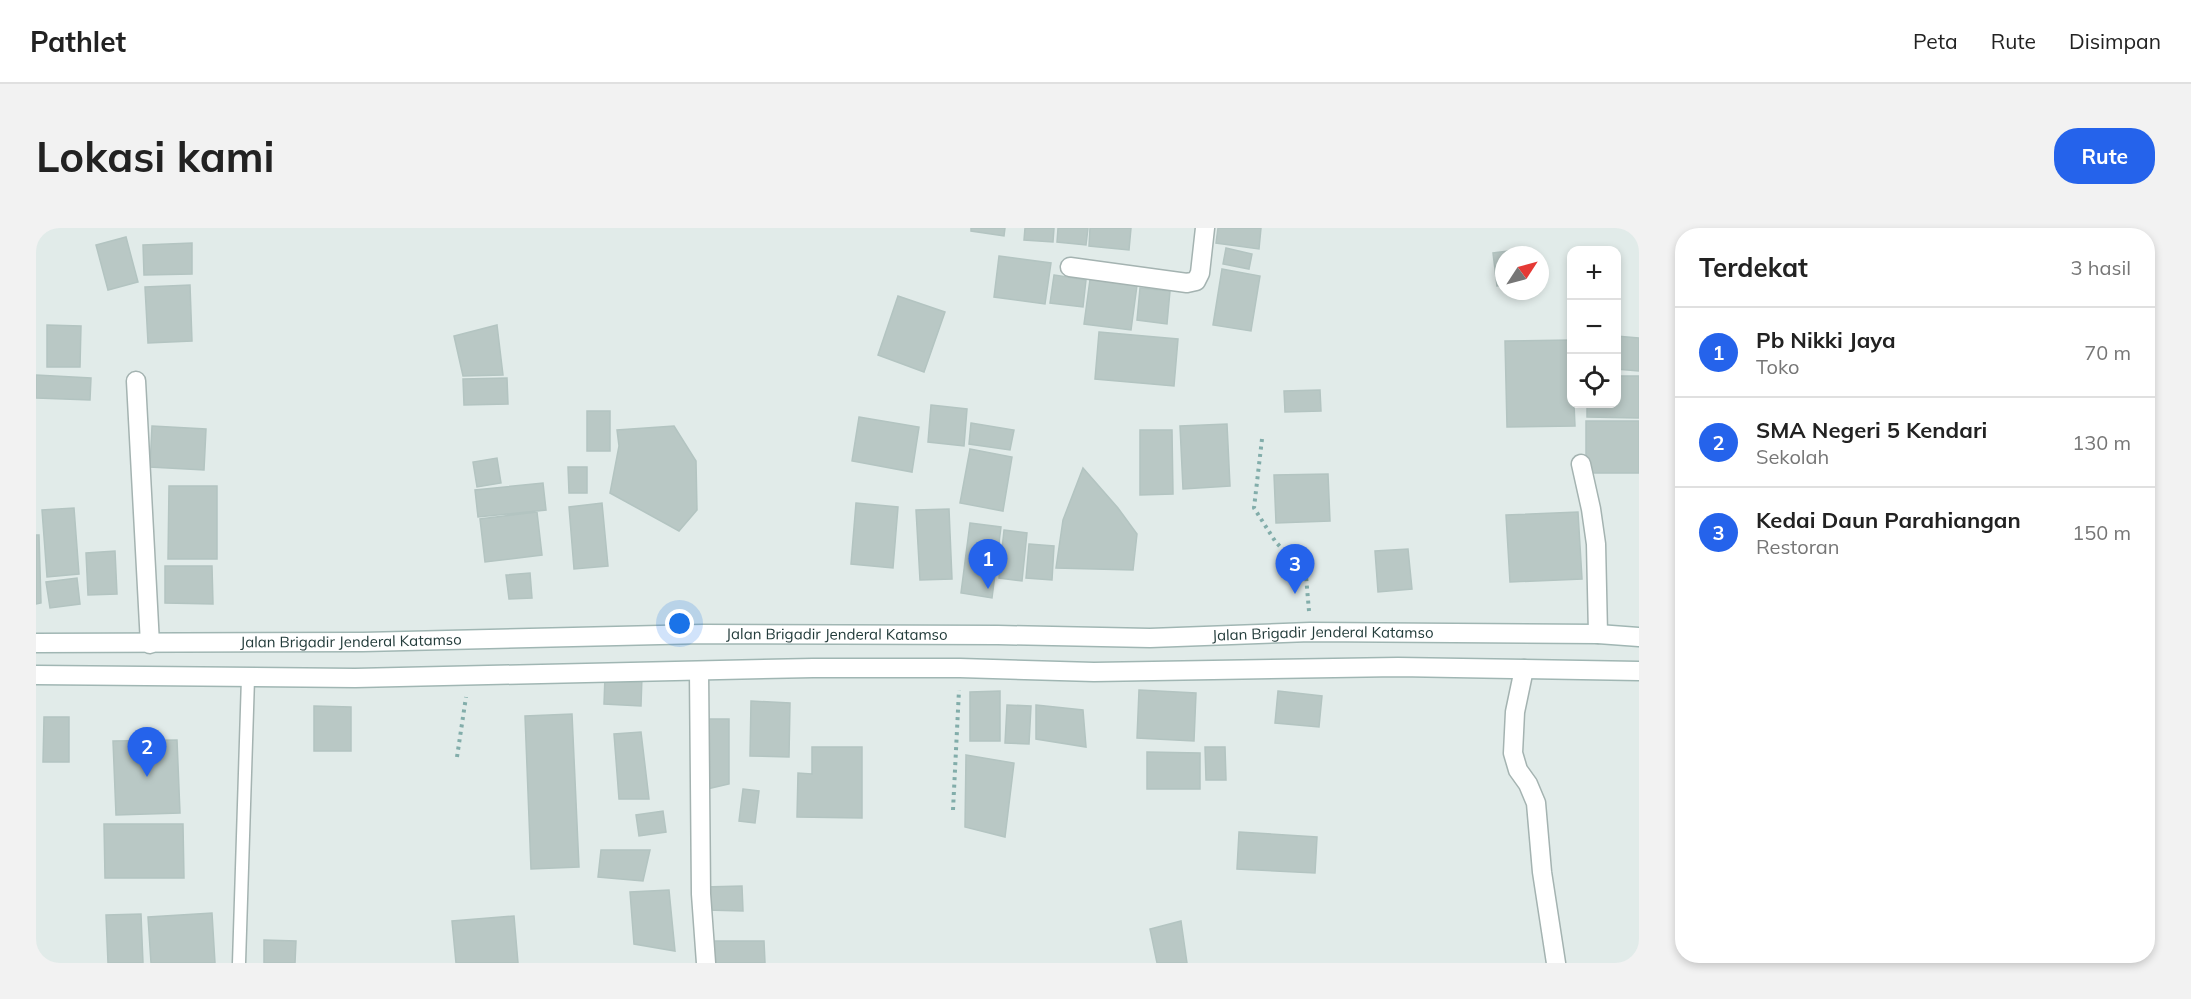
<!DOCTYPE html>
<html lang="id">
<meta charset="utf-8">
<style>
body{margin:0;font-family:Mulish,sans-serif;background:#f2f2f2;color:#222}
.controls{position:absolute;right:18px;top:18px;display:grid;overflow:hidden;border-radius:12px;box-shadow:0 3px 9px #0003}
.controls button{width:54px;height:54px;display:grid;place-items:center;padding:0;border:0;border-bottom:2px solid #e0e0e0;background:#fff;color:#222;font:30px sans-serif}
.compass{position:absolute;left:1459px;top:18px;width:54px;height:54px;border-radius:50%;background:#fff;box-shadow:0 3px 9px #0003;rotate:54deg}
.you{position:absolute;left:644px;top:396px;width:21px;height:21px;margin:-15px;border:4px solid #fff;border-radius:50%;background:#1a73e8;box-shadow:0 0 0 9px #1a73e833}
.badge{display:grid;place-items:center;width:39px;height:39px;border-radius:50%;background:#2563eb;color:#fff;font-size:20px;font-weight:700}
.pin{position:absolute;translate:-50% -50px;filter:drop-shadow(0 2px 3px #0008)}
.pin::after{content:'';position:absolute;top:32px;width:21px;height:18px;background:inherit;clip-path:polygon(0 0,100% 0,50% 100%)}
.list{margin:0;padding:0;list-style:none}
h2{display:flex;justify-content:space-between;align-items:center;height:78px;margin:0;padding:0 24px;font-size:26px}
h2 small{font-size:20px;font-weight:400;color:#767676}
.list li{display:grid;grid-template-columns:39px 1fr auto;gap:18px;align-items:center;box-sizing:border-box;height:90px;padding:0 24px;border-top:2px solid #e0e0e0}
.list b{display:block;font-size:22px;white-space:nowrap}
.list p{margin:0;font-size:20px;white-space:nowrap;color:#767676}
.list em{font-size:20px;font-style:normal;color:#767676}
.icon{flex:none;width:33px;height:33px;fill:none;stroke:currentColor;stroke-width:2;stroke-linecap:round;stroke-linejoin:round}
.map{position:relative;flex:none;width:1603px;height:735px;overflow:hidden;border-radius:24px}
header{display:flex;align-items:center;gap:36px;box-sizing:border-box;height:84px;padding:0 30px;background:#fff;border-bottom:2px solid #e0e0e0}
header strong{font-size:28px}
nav{display:flex;gap:33px;margin-inline-start:auto;font-size:21px}
.intro{display:flex;align-items:center;justify-content:space-between;box-sizing:border-box;height:144px;padding:0 36px}
h1{margin:0;font-size:42px}
.button{padding:15px 27px;border-radius:24px;background:#2563eb;color:#fff;font-size:21px;font-weight:700}
main{display:flex;gap:36px;padding:0 36px}
aside{flex:1;background:#fff;border-radius:24px;box-shadow:0 3px 9px #0003}
.map>svg:first-child{display:block}
.building{fill:#b9c8c5;stroke:#b3c4c1;stroke-width:1.5}
.lines{fill:none;stroke-linecap:round;stroke-linejoin:round}
.lane-casing{stroke:#a4b3b1;stroke-width:15}
.street-casing{stroke:#a4b3b1;stroke-width:21}
.secondary-casing{stroke:#a0b6b3;stroke-width:21}
.path{stroke:#82adaa;stroke-width:4;stroke-dasharray:3 4.5;stroke-linecap:butt}
.lane{stroke:#fff;stroke-width:12}
.street{stroke:#fff;stroke-width:18}
.secondary{stroke:#fff;stroke-width:18}
.labels{text-anchor:middle;stroke-width:6;stroke-linejoin:round;paint-order:stroke}
.street-label{font-size:15px;fill:#223b3a;stroke:#f1f8f6}
</style>
<header>
<strong>Pathlet</strong>
<nav><a>Peta</a><a>Rute</a><a>Disimpan</a></nav>
</header>
<div class="intro"><h1>Lokasi kami</h1><a class="button">Rute</a></div>
<main>
<div class="map">
<svg width="1603" height="735" viewBox="0 0 1603 735">
<rect width="100%" height="100%" fill="#e1ebe9"/>
<path class="building" d="M935 0H969L968 8 935 3Z
M989 0H1018L1017 14 988 12Z
M1022 0H1052L1050 17 1021 14Z
M1054 0H1095L1093 22 1053 18Z
M1182 0H1225L1223 21 1180 15Z
M90 9 102 54 72 62 60 17Z
M156 15V46L108 47 107 17Z
M1190 20 1216 26 1213 41 1187 36Z
M1488 21 1489 27H1468V57L1461 58 1457 25Z
M963 28 1015 35 1009 76 958 69Z
M1186 41 1224 48 1215 103 1177 97Z
M1055 44 1102 50 1095 102 1048 96Z
M1018 47 1050 52 1047 79 1014 75Z
M154 57 156 113 112 115 109 59Z
M1104 60 1134 63 1131 96 1101 92Z
M862 68 909 84 888 144 842 127Z
M11 97 45 98 44 139H11Z
M461 97 467 147 427 148 418 108Z
M1063 104 1142 111 1138 158 1059 151Z
M1580 108 1603 110V143L1580 141Z
M1536 112V176H1538L1539 198 1471 199 1469 113Z
M0 147 55 150 54 172 0 170Z
M1580 148H1603V190L1551 189V176H1580Z
M471 150 472 176 428 177 427 151Z
M1284 162 1285 183 1249 184 1248 163Z
M895 177 931 181 928 218 892 214Z
M551 183H574V223H551Z
M823 189 883 199 876 244 816 233Z
M1550 193H1603V245H1550Z
M935 195 978 202 974 222 933 216Z
M1191 196 1194 258 1147 261 1144 198Z
M116 198 170 201 168 242 114 239Z
M638 198 660 233 661 282 643 303 574 265 583 218 581 202Z
M1104 202H1136L1137 266 1104 267Z
M934 221 976 229 967 283 924 275Z
M461 230 465 255 441 259 437 234Z
M532 239H551V265H533Z
M1047 240 1082 280 1101 306 1097 342 1020 340 1027 292Z
M1292 246 1294 293 1240 295 1238 247Z
M507 255 510 282 442 289 439 262Z
M133 258H181V331H132Z
M566 275 572 338 538 341 533 279Z
M820 275 862 279 857 340 815 336Z
M38 280 43 346 11 349 6 282Z
M913 281 916 351 884 352 880 282Z
M501 284 506 327 449 334 444 291Z
M1542 284 1546 351 1474 354 1470 287Z
M934 295 965 299 956 370 925 365Z
M968 302 991 305 986 353 963 350Z
M0 307H3L5 375 0 376Z
M993 316 1018 318 1016 352 990 350Z
M1372 321 1376 361 1342 364 1339 323Z
M79 323 81 366 52 367 50 325Z
M129 338H176L177 376 129 375Z
M494 345 496 370 473 371 470 347Z
M41 350 44 376 14 380 10 354Z
M569 448H606L605 478 568 476Z
M1103 462 1160 465 1158 513 1101 510Z
M964 463V513H934V464Z
M1242 463 1286 468 1283 499 1239 495Z
M715 473 754 475 753 529 714 528Z
M971 477 995 478 993 516 969 515Z
M1000 477 1047 482 1050 519 1000 511Z
M278 478 315 479V523H278Z
M536 486 543 639 495 641 489 488Z
M8 489H33V534H7Z
M671 491H693V556L671 561Z
M605 504 613 571H583L578 506Z
M141 512 144 585 80 587 77 513Z
M776 519H826V590L761 589 762 545 776 546Z
M1169 519H1189L1190 552H1170Z
M1111 524 1164 525V561H1111Z
M930 527 978 535 969 609 929 599Z
M707 561 723 563 719 595 703 593Z
M627 583 630 604 603 608 600 587Z
M68 596H147L148 650H69Z
M1203 604 1281 609 1279 645 1201 641Z
M565 622H614L607 653 562 649Z
M706 658 707 683 670 682 668 659Z
M633 662 639 723 598 716 594 664Z
M176 685 179 735H115L112 689Z
M105 686 107 735H72L70 687Z
M478 688 482 735H420L416 693Z
M1145 693 1151 735H1121L1114 701Z
M228 712 260 713 259 735H228Z
M678 713H728L729 735H678Z"/>
<g class="lines">
<defs>
<path id="lane" d="M203 735 212 450"/>
<path id="street" d="M1034 39 1151 55 1160 53 1164 45 1169 0
M100 153 114 416
M1545 236 1555 281 1560 316 1562 406
M1488 441 1479 484 1477 525 1482 542 1492 556 1500 575 1506 644 1520 735
M663 443 665 666 670 735"/>
<g id="secondary">
<path id="s1" d="M0 415 327 414 667 406 962 407 1114 410 1274 404 1562 406 1603 409"/>
<path d="M0 447 319 450 777 440H924L1058 444 1362 439 1603 443"/>
</g>
</defs>
<use href="#lane" class="lane-casing"/>
<use href="#street" class="street-casing"/>
<use href="#secondary" class="secondary-casing"/>
<path class="path" d="M1226 211 1218 280 1239 313 1270 348 1273 383
M421 529 430 469
M917 582 923 462"/>
<use href="#lane" class="lane"/>
<use href="#street" class="street"/>
<use href="#secondary" class="secondary"/>
</g>
<g class="labels">
<g class="street-label">
<text dy="5" stroke="none"><textPath href="#s1" startOffset="801">Jalan Brigadir Jenderal Katamso</textPath></text>
<text dy="5" stroke="none"><textPath href="#s1" startOffset="1287">Jalan Brigadir Jenderal Katamso</textPath></text>
<text dy="5" stroke="none"><textPath href="#s1" startOffset="315">Jalan Brigadir Jenderal Katamso</textPath></text>
</g>
</g>
</svg>
<div class="controls">
<button>+</button>
<button>−</button>
<button><svg class="icon" aria-label="locate" viewBox="0 0 24 24"><circle cx="12" cy="12" r="6"/><path d="M12 2v4M12 18v4M2 12h4M18 12h4"/></svg></button>
</div>
<svg class="compass" viewBox="-18 -18 36 36"><path d="M0-13l5 13h-10z" fill="#e53935"/><path d="M0 13l5-13h-10z" fill="#767676"/></svg>
<div class="you"></div>
<div class="pin badge" style="left:952px;top:361px">1</div>
<div class="pin badge" style="left:111px;top:549px">2</div>
<div class="pin badge" style="left:1259px;top:366px">3</div>
</div>
<aside>
<h2>Terdekat<small>3 hasil</small></h2>
<ul class="list">
<li><span class="badge">1</span><div><b>Pb Nikki Jaya</b><p>Toko</p></div><em>70 m</em></li>
<li><span class="badge">2</span><div><b>SMA Negeri 5 Kendari</b><p>Sekolah</p></div><em>130 m</em></li>
<li><span class="badge">3</span><div><b>Kedai Daun Parahiangan</b><p>Restoran</p></div><em>150 m</em></li>
</ul>
</aside>
</main>
